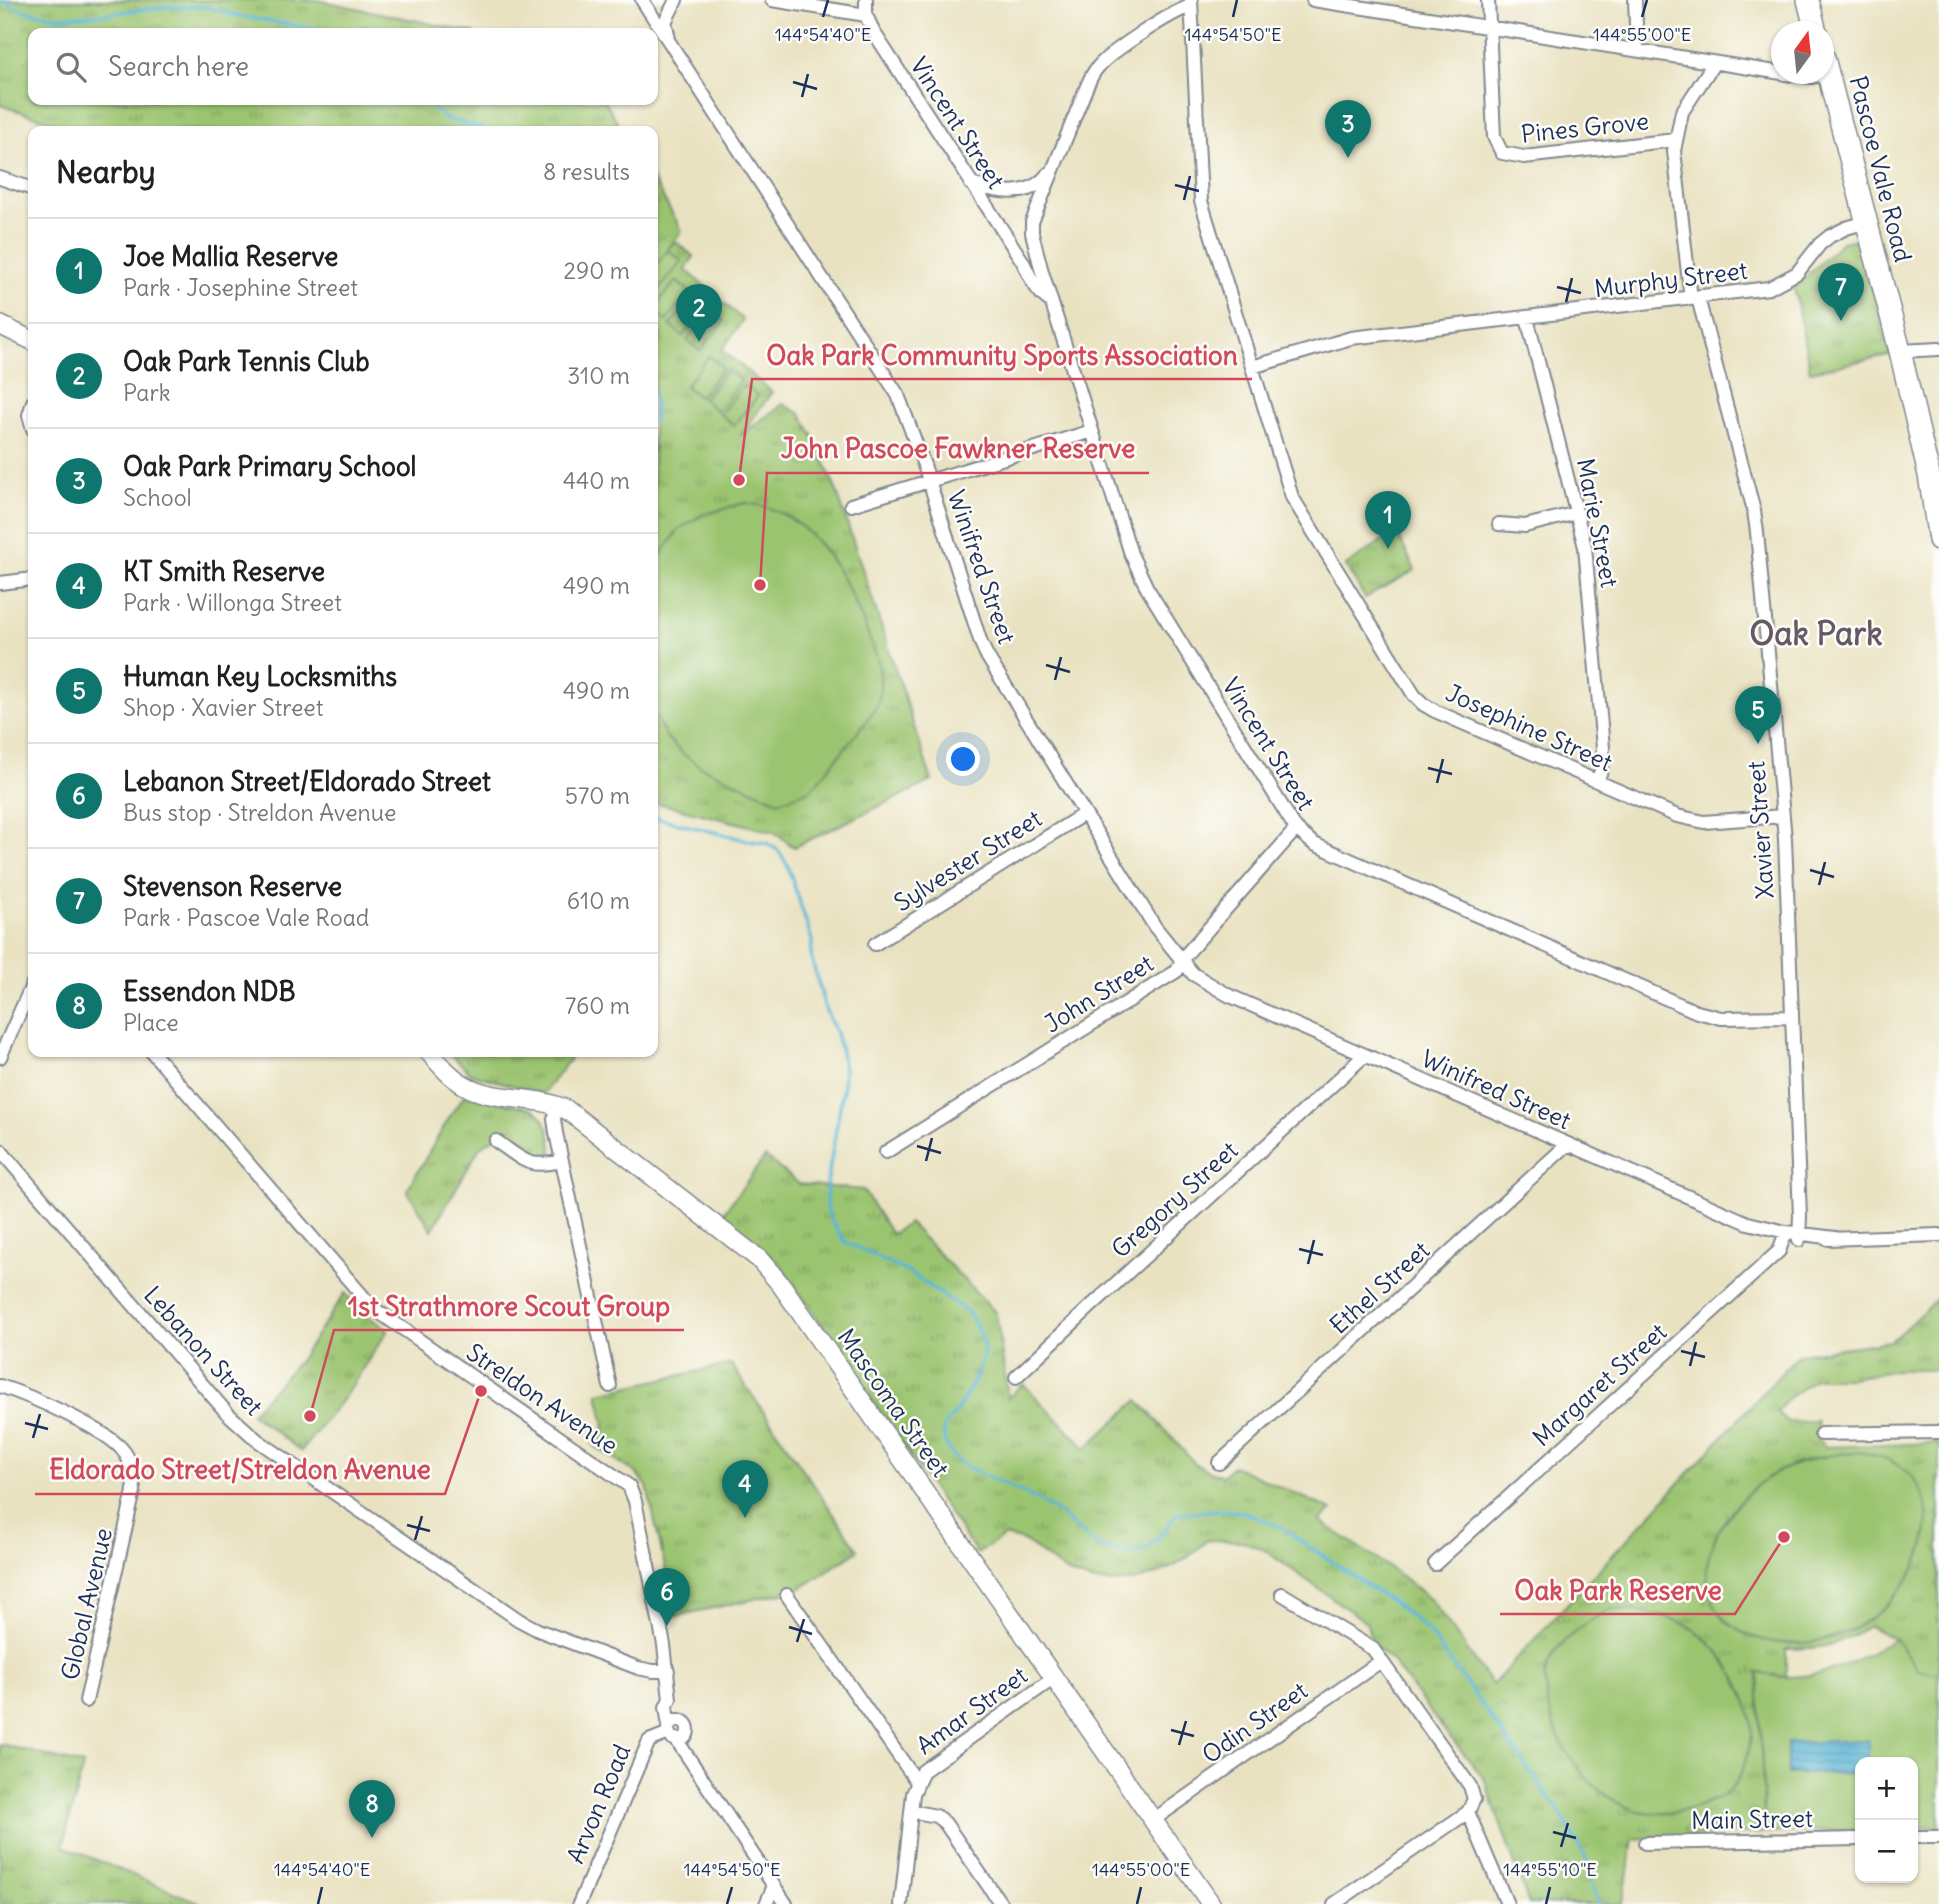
<!DOCTYPE html>
<meta charset="utf-8">
<style>
body{margin:0;font-family:Delius,sans-serif;background:#f2f2f2;color:#202124}
.controls{position:absolute;right:21px;bottom:21px;display:grid;overflow:hidden;border-radius:14px;box-shadow:0 2px 5px #0004}
.controls button{width:63px;height:63px;display:grid;place-items:center;padding:0;border:0;border-bottom:2px solid #e0e0e0;background:#fff;color:#202124;font:35px sans-serif}
.compass{position:absolute;left:1771px;top:21px;width:63px;height:63px;border-radius:50%;background:#fff;box-shadow:0 2px 5px #0004;rotate:15deg}
.you{position:absolute;left:964px;top:760px;width:24px;height:24px;margin:-18px;border:5px solid #fff;border-radius:50%;background:#1a73e8;box-shadow:0 0 0 10px #1a73e833}
.badge{display:grid;place-items:center;width:46px;height:46px;border-radius:50%;background:#0f766e;color:#fff;font-size:23px;font-weight:700}
.pin{position:absolute;translate:-50% -58px;filter:drop-shadow(0 2px 4px #0008)}
.pin::after{content:'';position:absolute;top:37px;width:24px;height:21px;background:inherit;clip-path:polygon(0 0,100% 0,50% 100%)}
.list{margin:0;padding:0;list-style:none}
h2{display:flex;justify-content:space-between;align-items:center;height:91px;margin:0;padding:0 28px;font-size:30px}
h2 small{font-size:23px;font-weight:400;color:#757577}
.list li{display:grid;grid-template-columns:46px 1fr auto;gap:21px;align-items:center;box-sizing:border-box;height:105px;padding:0 28px;border-top:2px solid #e0e0e0}
.list b{display:block;font-size:26px;white-space:nowrap}
.list p{margin:0;font-size:23px;white-space:nowrap;color:#757577}
.list em{font-size:23px;font-style:normal;color:#757577}
.icon{flex:none;width:38px;height:38px;fill:none;stroke:currentColor;stroke-width:2;stroke-linecap:round;stroke-linejoin:round}
.map{position:relative;flex:none;width:1939px;height:1904px;overflow:hidden}
.search{position:absolute;background:#fff;box-shadow:0 2px 5px #0004;left:28px;top:28px;width:630px;height:77px;display:flex;align-items:center;gap:18px;box-sizing:border-box;padding:0 24px;border-radius:14px;color:#757577;font-size:26px}
.panel{position:absolute;background:#fff;box-shadow:0 2px 5px #0004;left:28px;top:126px;width:630px;height:931px;border-radius:14px}
.map>svg:first-child{display:block}
.grass{fill:url(#grass-tufts);stroke:#5b7a67;stroke-width:2}
.pitch{fill:#9bc470;stroke:#5b7a67;stroke-width:2}
.water{fill:url(#water-rules);stroke:#39729a;stroke-width:2}
.lines{fill:none;stroke-linecap:round;stroke-linejoin:round}
.stream{stroke:#57b5d5;stroke-width:3.5}
.street-casing{stroke:#828890;stroke-width:16}
.secondary-casing{stroke:#828890;stroke-width:21}
.primary-casing{stroke:#828890;stroke-width:24}
.street{stroke:#fff;stroke-width:12}
.secondary{stroke:#fff;stroke-width:18}
.primary{stroke:#fff;stroke-width:21}
.ticks{fill:none;stroke:#1b2f5e;stroke-width:2.5}
.labels{text-anchor:middle;stroke-width:5;stroke-linejoin:round;paint-order:stroke}
.street-label{font-size:24px;fill:#1b2f5e;stroke:#fdfcf7}
.district-label{font-size:32px;font-weight:bold;fill:#645966;stroke:#fdfcf7}
.ticks-label{font-size:18px;text-anchor:middle;fill:#1b2f5e;stroke:#fdfcf7;stroke-width:5;stroke-linejoin:round;paint-order:stroke}
.leader{fill:none;stroke:#d1495b;stroke-width:2.5}
.callout-dot{fill:#d1495b;stroke:#fdfcf7;stroke-width:2.5}
.callout-label{font-size:26px;text-anchor:middle;font-weight:bold;fill:#d1495b;stroke:#fdfcf7;stroke-width:5;stroke-linejoin:round;paint-order:stroke}
</style>
<div class="map">
<svg width="1939" height="1904" viewBox="0 0 1939 1904">
<defs>
<pattern id="grass-tufts" width="24" height="20" patternUnits="userSpaceOnUse" patternTransform="scale(1.75)"><rect width="24" height="20" fill="#9bc470"/><path d="M3 7l-1-3M5 7V3M7 7l1-3M15 17l-1-3M17 17v-4M19 17l1-3" fill="none" stroke="#7ea05f"/></pattern>
<pattern id="water-rules" width="6" height="5" patternUnits="userSpaceOnUse" patternTransform="scale(1.75)"><rect width="6" height="5" fill="#57b5d5"/><path d="M0 2.5h6" fill="none" stroke="#4794b0"/></pattern>
</defs>
<rect width="100%" height="100%" fill="#fdfcf7"/>
<filter id="ink" filterUnits="userSpaceOnUse"><feTurbulence type="fractalNoise" baseFrequency=".0143" numOctaves="2"/><feDisplacementMap in="SourceGraphic" scale="14" xChannelSelector="R" yChannelSelector="G"/><feConvolveMatrix kernelMatrix="1 2 1 2 8 2 1 2 1" color-interpolation-filters="sRGB"/></filter>
<filter id="wash" filterUnits="userSpaceOnUse"><feTurbulence type="fractalNoise" baseFrequency=".00686" numOctaves="4" result="noise"/><feDisplacementMap in="SourceGraphic" scale="28" xChannelSelector="R" yChannelSelector="G"/><feGaussianBlur stdDeviation="1.57" result="paint"/><feColorMatrix in="noise" values="0 0 0 0 0 0 0 0 0 0 0 0 0 0 0 0 0 1.4 0 .05"/><feComposite in="paint" operator="in"/></filter>
<g filter="url(#wash)">
<rect width="100%" height="100%" fill="#e9e2c1"/>
<path class="grass" d="M0 0H318L475 33H33V100H604L623 131H80L0 105Z
M653 180 682 231 668 249 675 241 694 257 685 269 743 320 722 350 772 392 740 436 783 404 801 414 815 439 837 492 932 781 794 847 774 832 653 802V346L654 348 661 335 653 326Z
M1858 239 1890 355 1810 371 1794 288 1842 242Z
M1396 531 1415 570 1365 598 1346 566Z
M448 1052H575L543 1094 472 1074Z
M465 1095 531 1108C547 1115 552 1136 552 1154L544 1160 538 1162 496 1137 480 1147 432 1230 407 1190 455 1108Z
M765 1157 799 1184 863 1190 891 1234 909 1223 996 1313 1008 1398 1023 1384 1086 1448 1138 1400 1196 1465 1222 1476 1233 1466 1332 1510 1320 1521 1403 1577 1432 1601 1492 1685 1799 1354 1891 1341 1939 1297V1370H1896L1852 1378H1815L1786 1401 1777 1412 1788 1422 1817 1421 1818 1440 1826 1447 1939 1443V1674L1918 1670 1895 1639 1869 1626C1834 1647 1825 1648 1786 1649V1677L1758 1673 1765 1833 1633 1839 1623 1904H1529L1484 1778 1436 1720 1392 1661 1371 1642 1367 1623 1263 1549 1243 1541 1207 1540C1172 1577 1112 1597 1065 1571 1051 1563 1040 1550 1025 1542 1019 1539 1011 1538 1005 1536L977 1554 780 1264 722 1215Z
M345 1293 362 1312 388 1330 345 1396 301 1451 251 1413 299 1361Z
M731 1364 858 1550 800 1589 676 1616 647 1486 636 1473 593 1445 605 1426 598 1393Z
M0 1744 83 1765 63 1846 202 1904H0Z"/>
<path class="pitch" d="M668 250 682 261 658 291 653 286V269Z
M676 281 690 292 666 321 653 309Z
M694 296 707 307 683 336 670 325Z
M711 310 724 321 700 351 687 340Z
M709 356 723 368 699 397 685 386Z
M727 370 741 381 717 411 703 399Z
M744 385 758 396 734 425 720 414Z
M744 503C811 508 845 575 866 630 873 648 883 667 880 687 880 693 879 702 876 707 871 716 814 788 809 790 800 795 788 798 778 801L701 767 682 753 667 738 653 712V567L679 529 703 515Z
M1852 1452C1878 1453 1906 1462 1919 1487 1932 1512 1929 1532 1919 1558 1896 1617 1826 1656 1764 1640 1743 1635 1723 1624 1714 1604 1697 1568 1712 1535 1735 1507 1767 1468 1804 1459 1852 1452Z
M1610 1609C1636 1610 1659 1612 1682 1623 1719 1640 1753 1695 1752 1735 1751 1745 1746 1756 1744 1766 1739 1784 1726 1795 1709 1802 1685 1813 1653 1818 1627 1807 1582 1787 1551 1738 1546 1690 1546 1686 1544 1679 1545 1675 1550 1644 1586 1623 1610 1609Z
M1895 1639 1918 1670 1939 1674V1827L1913 1828V1762H1860V1830L1765 1833 1758 1673C1767 1674 1777 1677 1786 1677 1826 1678 1861 1659 1895 1639Z"/>
<path class="water" d="M1868 1740V1762H1860V1773L1787 1774V1743Z"/>
<g class="lines">
<path class="stream" d="M0 0 25 11 58 17 96 15 167 7H207L239 16 340 33
M423 100 446 119 491 131
M653 394 655 416 653 423
M653 817 750 841 766 843 778 850 787 864 812 940 811 957 826 1011 836 1033 841 1052 844 1069 843 1089 827 1183 826 1204 830 1219 845 1242 910 1273 969 1313 983 1340 984 1355 974 1382 954 1415 944 1425C943 1434 943 1442 949 1450 962 1469 985 1475 1004 1484 1022 1492 1041 1501 1057 1512 1071 1522 1084 1538 1099 1546 1109 1550 1125 1555 1136 1553 1156 1548 1165 1526 1178 1513L1221 1510 1243 1512 1279 1526 1401 1608 1428 1631 1561 1814 1585 1857 1598 1904"/>
</g>
</g>
<g filter="url(#ink)">
<g class="lines">
<defs>
<path id="street" d="M642 0 898 395 924 465 981 643 987 656 1155 927 1193 974 1228 995 1748 1223 1786 1232 1835 1238
M772 0 866 15
M866 0V15L873 31 1023 262C1030 277 1036 292 1050 301
M1191 0 1201 201 1292 497 1414 695 1423 704 1435 711 1677 816 1704 822 1783 816
M1313 0 1782 73
M1488 0 1494 137 1502 153 1524 157 1675 140
M1635 0 1637 50
M1191 6C1173 11 1111 51 1098 67 1093 72 1090 79 1087 86L1032 222V233L1042 272 1131 554 1147 588 1296 829 1314 844 1697 1012 1721 1018 1792 1017
M668 34 665 22 676 0
M1785 74 1812 77 1828 73
M0 178 33 189
M971 184C997 192 1028 200 1048 174
M1698 298 1754 511 1757 532 1785 839 1800 1216 1799 1240
M1691 299 1674 151 1682 112 1714 63
M1527 318 1585 547 1603 748 1601 771 1597 781
M1900 351 1939 349
M1252 367 1351 338 1769 288 1797 273 1820 244 1830 236 1846 228 1867 222
M33 402 29 415 33 429
M851 505 1092 431
M1499 524 1525 526 1577 513
M0 583 33 579
M875 944 1084 814
M152 1052 373 1308 629 1486 635 1501 664 1645 670 1699 666 1707 669 1726
M0 1057 33 983
M557 1105 554 1119 556 1133 610 1386
M496 1141C524 1160 527 1169 562 1161
M0 1150 227 1413 257 1440 519 1620 538 1630 638 1668 653 1671H668
M886 1152 1177 971 1182 959 1296 829
M1828 1239 1939 1235
M1016 1377 1089 1308 1365 1055
M0 1386C28 1395 110 1430 125 1453 133 1465 133 1478 134 1491L86 1701
M1821 1434 1939 1432
M1219 1463 1568 1144
M1435 1564 1779 1251 1786 1232
M1282 1594 1373 1649 1470 1786 1474 1799 1468 1812 1507 1904
M787 1595 917 1782
M668 1730a10 10 0 1 1 20 0a10 10 0 1 1-20 0Z
M676 1739 786 1904
M911 1811 936 1816 945 1823 1001 1904
M1153 1820 1381 1661
M1913 1837H1939
M1645 1843 1860 1839
M579 1904 649 1741 669 1733
M766 1904 774 1886
M901 1904 913 1794 923 1771 1054 1678
M1334 1904 1468 1812"/>
<path id="secondary" d="M0 325 33 341
M429 1052C441 1066 453 1080 470 1088 501 1102 537 1095 567 1110L759 1259 782 1286 848 1381 1211 1904"/>
<path id="primary" d="M1808 0 1816 32
M1824 58 1900 351 1929 475 1939 540"/>
</defs>
<use href="#street" class="street-casing"/>
<use href="#secondary" class="secondary-casing"/>
<use href="#primary" class="primary-casing"/>
<use href="#street" class="street"/>
<use href="#secondary" class="secondary"/>
<use href="#primary" class="primary"/>
</g>
</g>
<path class="ticks" d="M823 17 828 0M1233 17 1237 0M1642 17 1647 0M793 82 817 89M802 97 808 74M1175 185 1199 191M1184 200 1190 176M1557 287 1581 293M1566 302 1572 278M1046 665 1070 672M1055 680 1061 657M1428 768 1452 774M1437 783 1443 759M1810 870 1834 877M1819 885 1825 862M917 1146 941 1153M926 1161 932 1138M1299 1249 1323 1255M1308 1264 1314 1240M1681 1351 1705 1357M1690 1366 1696 1342M25 1423 48 1429M33 1438 40 1414M407 1525 430 1531M415 1540 422 1516M789 1627 812 1634M797 1642 804 1619M1171 1730 1194 1736M1179 1745 1186 1721M1553 1832 1576 1838M1561 1847 1568 1823M318 1904 322 1887M727 1904 732 1887M1137 1904 1141 1887M1546 1904 1550 1887"/>
<g class="labels">
<g class="street-label">
<text transform="translate(957 123) rotate(57)" y="8">Vincent Street</text>
<text transform="translate(1585 128) rotate(-6)" y="8">Pines Grove</text>
<text transform="translate(1880 169) rotate(76)" y="8">Pascoe Vale Road</text>
<text transform="translate(1671 280) rotate(-7)" y="8">Murphy Street</text>
<text transform="translate(1597 523) rotate(79)" y="8">Marie Street</text>
<text transform="translate(981 567) rotate(71)" y="8">Winifred Street</text>
<text transform="translate(1529 728) rotate(24)" y="8">Josephine Street</text>
<text transform="translate(1268 744) rotate(58)" y="8">Vincent Street</text>
<text transform="translate(1761 830) rotate(-94)" y="8">Xavier Street</text>
<text transform="translate(968 861) rotate(-32)" y="8">Sylvester Street</text>
<text transform="translate(1099 994) rotate(-32)" y="8">John Street</text>
<text transform="translate(1496 1090) rotate(24)" y="8">Winifred Street</text>
<text transform="translate(1175 1200) rotate(-42)" y="8">Gregory Street</text>
<text transform="translate(1380 1288) rotate(-42)" y="8">Ethel Street</text>
<text transform="translate(203 1351) rotate(48)" y="8">Lebanon Street</text>
<text transform="translate(1600 1385) rotate(-42)" y="8">Margaret Street</text>
<text transform="translate(542 1399) rotate(34)" y="8">Streldon Avenue</text>
<text transform="translate(893 1403) rotate(55)" y="8">Mascoma Street</text>
<text transform="translate(87 1604) rotate(-77)" y="8">Global Avenue</text>
<text transform="translate(972 1711) rotate(-36)" y="8">Amar Street</text>
<text transform="translate(1255 1723) rotate(-35)" y="8">Odin Street</text>
<text transform="translate(599 1804) rotate(-67)" y="8">Arvon Road</text>
<text transform="translate(1752 1820) rotate(-1)" y="8">Main Street</text>
</g>
<g class="district-label">
<text x="1816" y="645">Oak Park</text>
</g>
</g>
<g class="ticks-label">
<text x="823" y="41">144°54'40"E</text>
<text x="1233" y="41">144°54'50"E</text>
<text x="1642" y="41">144°55'00"E</text>
<text x="322" y="1876">144°54'40"E</text>
<text x="732" y="1876">144°54'50"E</text>
<text x="1141" y="1876">144°55'00"E</text>
<text x="1550" y="1876">144°55'10"E</text>
</g>
<path class="leader" d="M739 480L752 379H1252M760 585L767 473H1149M310 1416L334 1330H684M481 1391L445 1494H35M1784 1537L1735 1614H1500"/>
<g class="callout-dot">
<circle cx="739" cy="480" r="7"/>
<circle cx="760" cy="585" r="7"/>
<circle cx="310" cy="1416" r="7"/>
<circle cx="481" cy="1391" r="7"/>
<circle cx="1784" cy="1537" r="7"/>
</g>
<g class="callout-label">
<text x="1002" y="365">Oak Park Community Sports Association</text>
<text x="958" y="458">John Pascoe Fawkner Reserve</text>
<text x="509" y="1316">1st Strathmore Scout Group</text>
<text x="240" y="1479">Eldorado Street/Streldon Avenue</text>
<text x="1618" y="1600">Oak Park Reserve</text>
</g>
</svg>
<div class="controls">
<button>+</button>
<button>−</button>
</div>
<svg class="compass" viewBox="-18 -18 36 36"><path d="M0-13l5 13h-10z" fill="#e53935"/><path d="M0 13l5-13h-10z" fill="#757577"/></svg>
<div class="you"></div>
<div class="pin badge" style="left:1388px;top:549px">1</div>
<div class="pin badge" style="left:699px;top:342px">2</div>
<div class="pin badge" style="left:1348px;top:158px">3</div>
<div class="pin badge" style="left:745px;top:1518px">4</div>
<div class="pin badge" style="left:1758px;top:744px">5</div>
<div class="pin badge" style="left:667px;top:1626px">6</div>
<div class="pin badge" style="left:1841px;top:321px">7</div>
<div class="pin badge" style="left:372px;top:1838px">8</div>
<div class="search"><svg class="icon" aria-label="search" viewBox="0 0 24 24"><circle cx="10" cy="10" r="6"/><path d="M15 15l6 6"/></svg>Search here</div>
<section class="panel">
<h2>Nearby<small>8 results</small></h2>
<ul class="list">
<li><span class="badge">1</span><div><b>Joe Mallia Reserve</b><p>Park · Josephine Street</p></div><em>290 m</em></li>
<li><span class="badge">2</span><div><b>Oak Park Tennis Club</b><p>Park</p></div><em>310 m</em></li>
<li><span class="badge">3</span><div><b>Oak Park Primary School</b><p>School</p></div><em>440 m</em></li>
<li><span class="badge">4</span><div><b>KT Smith Reserve</b><p>Park · Willonga Street</p></div><em>490 m</em></li>
<li><span class="badge">5</span><div><b>Human Key Locksmiths</b><p>Shop · Xavier Street</p></div><em>490 m</em></li>
<li><span class="badge">6</span><div><b>Lebanon Street/Eldorado Street</b><p>Bus stop · Streldon Avenue</p></div><em>570 m</em></li>
<li><span class="badge">7</span><div><b>Stevenson Reserve</b><p>Park · Pascoe Vale Road</p></div><em>610 m</em></li>
<li><span class="badge">8</span><div><b>Essendon NDB</b><p>Place</p></div><em>760 m</em></li>
</ul>
</section>
</div>
